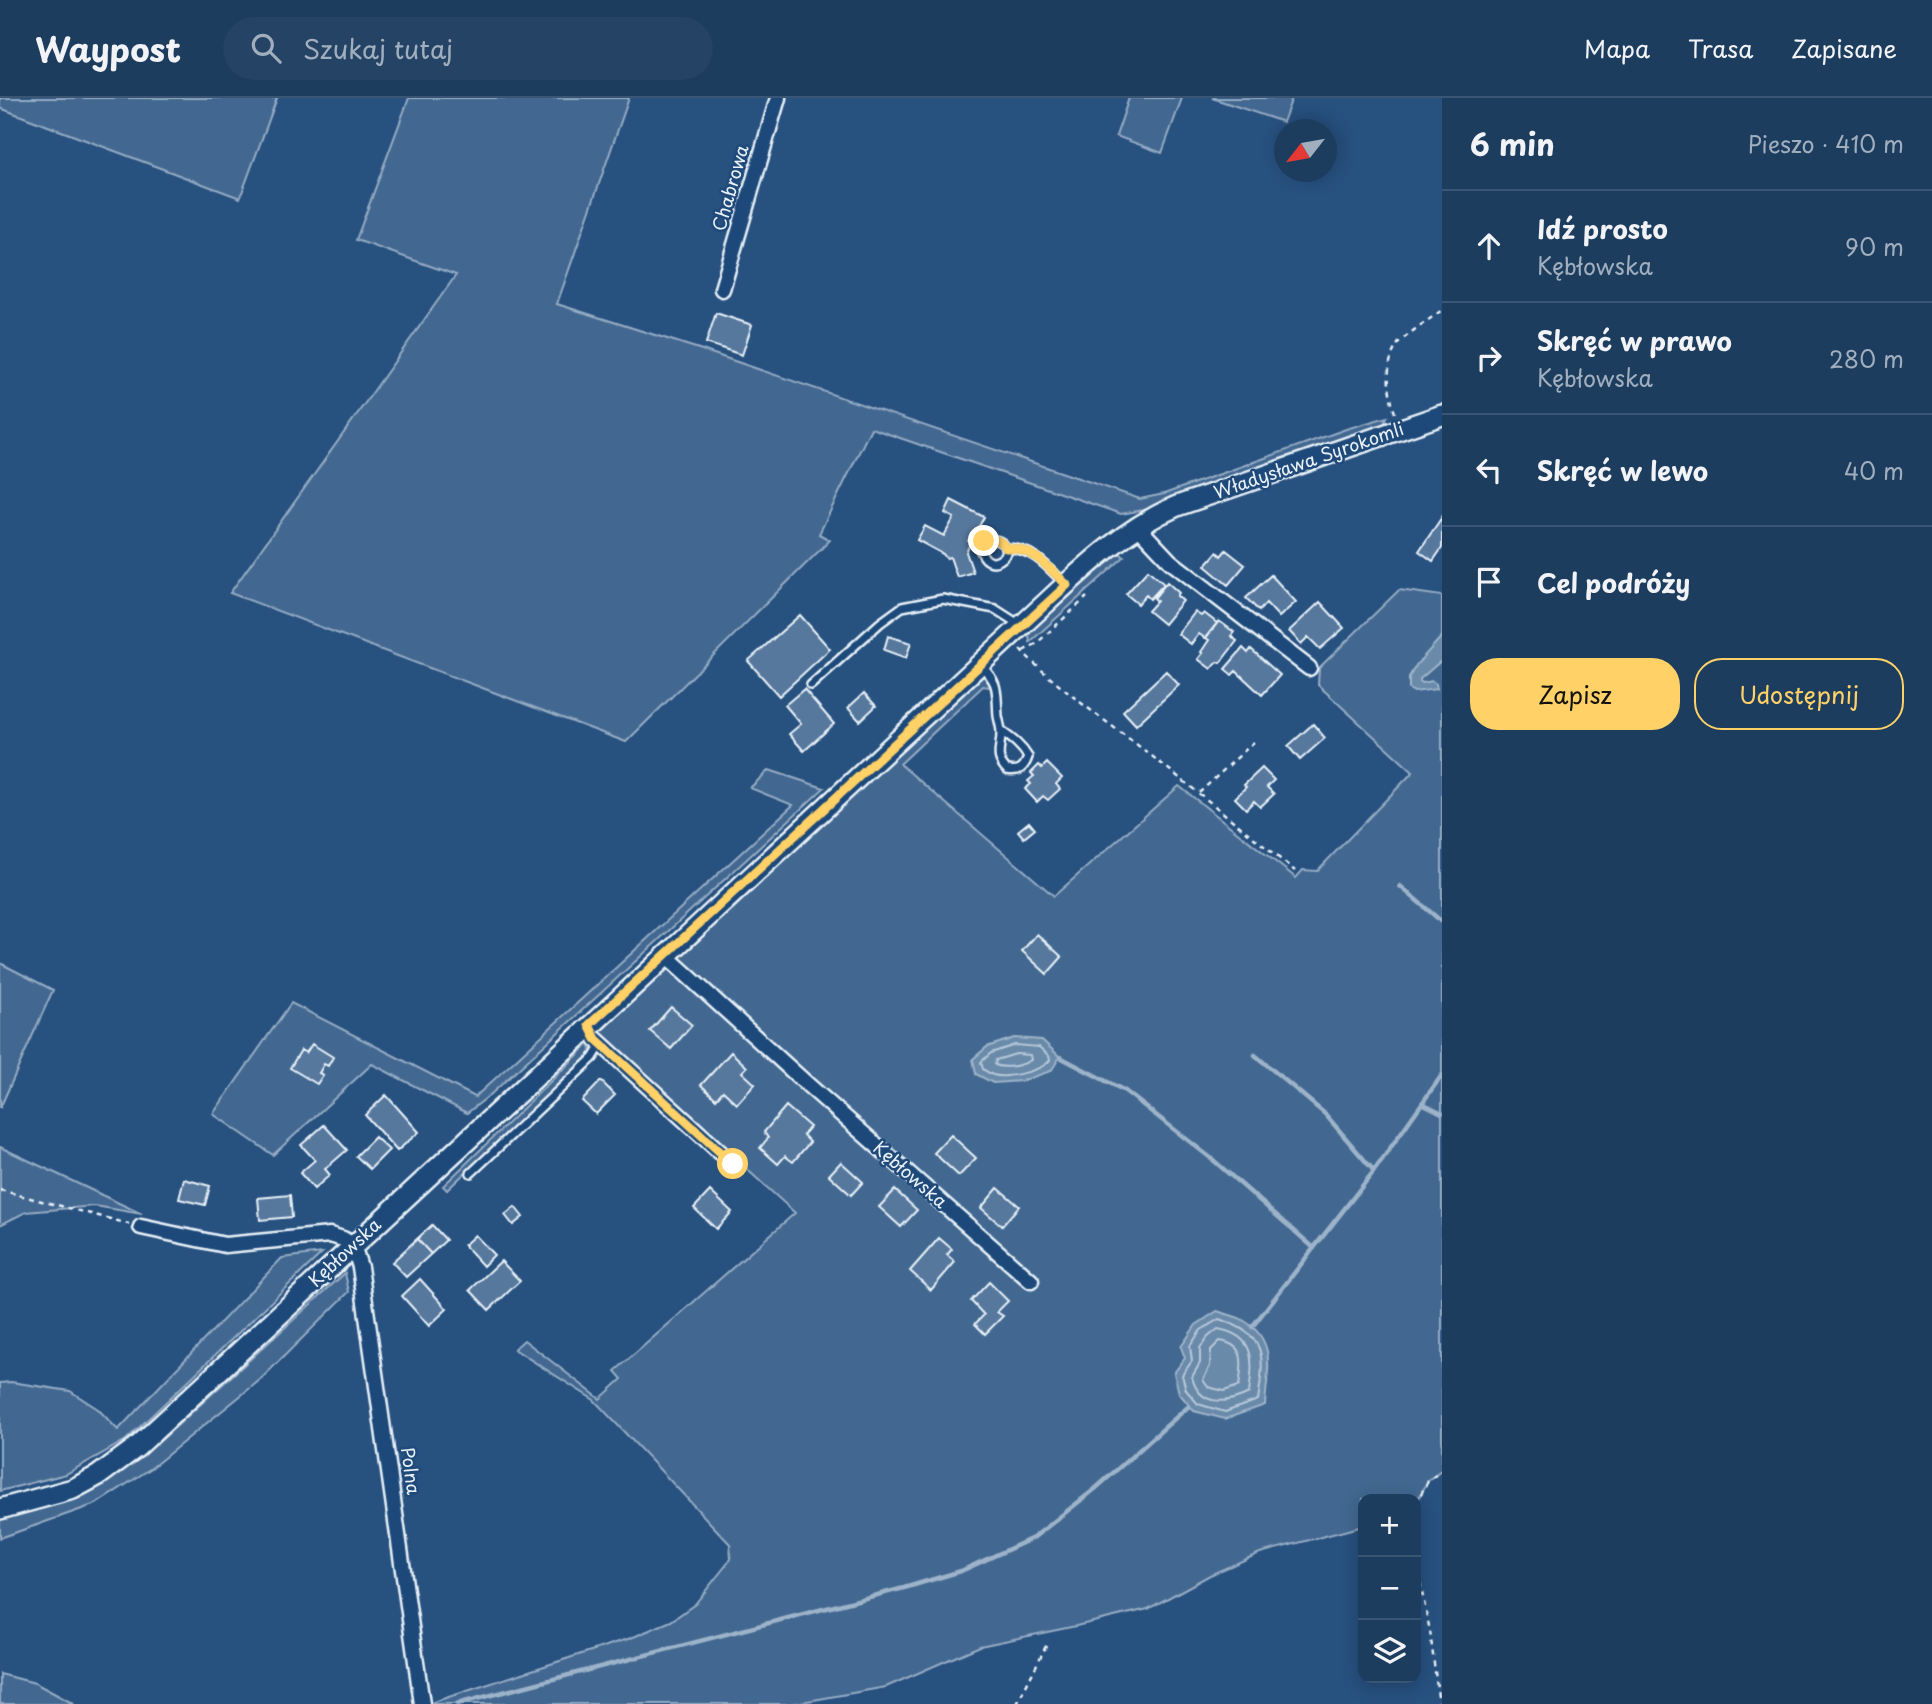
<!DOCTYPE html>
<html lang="pl">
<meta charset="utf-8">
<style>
body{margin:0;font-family:"Playpen Sans",sans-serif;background:#254465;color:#f1f3f6}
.controls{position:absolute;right:21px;bottom:21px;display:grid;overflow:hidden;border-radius:14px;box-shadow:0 4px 18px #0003}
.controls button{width:63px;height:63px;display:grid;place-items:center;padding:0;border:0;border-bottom:2px solid #3b5674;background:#1d3d5f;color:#f1f3f6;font:35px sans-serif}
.compass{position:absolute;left:1274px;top:21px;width:63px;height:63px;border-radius:50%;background:#1d3d5f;box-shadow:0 4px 18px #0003;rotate:239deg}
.stop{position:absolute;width:21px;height:21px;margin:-16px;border:5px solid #ffd166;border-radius:50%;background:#fff}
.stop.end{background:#ffd166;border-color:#fff;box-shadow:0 2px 7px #0008}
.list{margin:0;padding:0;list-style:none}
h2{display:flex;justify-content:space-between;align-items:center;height:91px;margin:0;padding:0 28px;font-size:30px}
h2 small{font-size:23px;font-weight:400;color:#a0aebd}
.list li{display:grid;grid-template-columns:46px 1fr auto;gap:21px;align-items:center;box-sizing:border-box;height:112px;padding:0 28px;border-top:2px solid #3b5674}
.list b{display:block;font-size:26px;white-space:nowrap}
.list p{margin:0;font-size:23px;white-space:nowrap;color:#a0aebd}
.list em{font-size:23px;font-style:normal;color:#a0aebd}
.actions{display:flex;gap:14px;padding:21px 28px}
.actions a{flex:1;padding:16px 0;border:2px solid #ffd166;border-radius:28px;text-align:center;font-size:24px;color:#ffd166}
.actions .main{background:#ffd166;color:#111}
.icon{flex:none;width:38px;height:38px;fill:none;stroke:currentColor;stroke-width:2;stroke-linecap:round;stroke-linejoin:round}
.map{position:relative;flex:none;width:1442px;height:1606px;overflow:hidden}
header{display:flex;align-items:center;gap:42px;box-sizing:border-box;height:98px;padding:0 35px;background:#1d3d5f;border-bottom:2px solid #3b5674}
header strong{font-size:33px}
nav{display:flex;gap:38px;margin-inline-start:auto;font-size:24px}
.search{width:490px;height:63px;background:#254465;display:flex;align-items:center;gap:18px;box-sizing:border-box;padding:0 24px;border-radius:38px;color:#a0aebd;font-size:26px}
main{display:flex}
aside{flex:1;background:#1d3d5f}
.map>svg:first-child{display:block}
.green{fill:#436891;stroke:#96acc4;stroke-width:2}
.water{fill:#6b8aaa;stroke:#9db3c9;stroke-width:2}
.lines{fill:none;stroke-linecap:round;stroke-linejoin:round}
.shore{stroke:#b6c8d9;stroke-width:2}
.stream{stroke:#9db3c9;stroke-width:4.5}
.building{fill:#57789d;stroke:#e8f1f8;stroke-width:2}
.lane-casing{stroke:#e8f1f8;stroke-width:12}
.street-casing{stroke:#e8f1f8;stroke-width:19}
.secondary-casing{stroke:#e8f1f8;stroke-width:24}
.path{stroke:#e8f1f8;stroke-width:2.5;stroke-dasharray:5 5;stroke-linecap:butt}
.lane{stroke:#1f4a7a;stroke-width:7}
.street{stroke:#1f4a7a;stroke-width:14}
.secondary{stroke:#1f4a7a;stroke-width:19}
.route{stroke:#ffd166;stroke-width:9}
.labels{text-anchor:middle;stroke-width:5;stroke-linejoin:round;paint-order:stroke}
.street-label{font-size:18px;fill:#e8f1f8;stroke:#1f4a7a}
</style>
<header>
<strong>Waypost</strong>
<div class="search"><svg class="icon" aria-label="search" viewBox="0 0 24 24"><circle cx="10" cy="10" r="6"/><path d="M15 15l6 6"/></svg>Szukaj tutaj</div>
<nav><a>Mapa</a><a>Trasa</a><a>Zapisane</a></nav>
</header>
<main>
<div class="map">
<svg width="1442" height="1606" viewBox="0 0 1442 1606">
<rect width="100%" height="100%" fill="#27517f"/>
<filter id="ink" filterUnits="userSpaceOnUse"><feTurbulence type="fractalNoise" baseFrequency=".0143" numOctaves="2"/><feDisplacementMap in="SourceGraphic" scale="14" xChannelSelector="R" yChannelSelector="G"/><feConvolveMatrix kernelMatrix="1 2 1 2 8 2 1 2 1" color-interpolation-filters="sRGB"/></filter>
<g filter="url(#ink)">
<path class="green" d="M0 0H277L240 100 0 10Z
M409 0H629L557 206 699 251 1140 401 1164 396 1346 331 1387 319 1383 328 1149 411 1121 416 871 330 819 436 830 442 626 644 230 495 456 177 356 142Z
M1129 0H1182L1162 55 1116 38Z
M1212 0H1292L1283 24Z
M1117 452 1124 459 1030 544 1029 537 1037 526Z
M1399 492 1442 498V1372L1428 1383 1416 1405V1401H1363V1428L1260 1455 1210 1477 1148 1511 1076 1528 980 1548 886 1589 819 1601 790 1606H433V1604L631 1540 671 1523 695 1506 731 1461 730 1446 594 1302 514 1251 524 1242 600 1301 622 1281 615 1273 795 1115 598 936 891 659 979 579H984L992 586 989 589 983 588 900 666 1054 798 1179 688 1296 780 1303 772 1317 773 1413 674 1318 587 1319 570Z
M769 672 824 690 490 997 467 1015 372 966 273 1057 213 1016 291 905 475 999 793 707 750 690Z
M0 865 53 892 0 1010Z
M589 946 592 954 447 1092 443 1088Z
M0 1049 142 1116 95 1108 26 1114 0 1127Z
M322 1155 126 1342 66 1376 0 1393V1285L11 1284 70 1293 98 1311 118 1332 282 1160Z
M345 1175 349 1194 260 1282 150 1371 96 1406 0 1440V1422L68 1401 109 1382 158 1345Z
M0 1576 35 1585 74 1606H0Z"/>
<path class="water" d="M1442 538V562L1420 581V584L1423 585 1432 583 1436 586 1437 591 1414 594 1409 591V579L1417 566Z
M1014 940 1042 942 1060 959 1051 973 1021 983 993 985 976 976 973 961 987 949Z
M1217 1213C1225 1216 1236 1218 1243 1222 1278 1243 1267 1273 1265 1307L1225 1321 1194 1313 1179 1295 1174 1275 1185 1260 1181 1249 1196 1227Z"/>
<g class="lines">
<path class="shore" d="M1015 947 1039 949 1049 958 1050 962C1042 973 1006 981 993 977 992 977 984 972 983 971L981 964 991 955Z
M1016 956 1030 957 1031 962C1022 968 1005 971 995 967L996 962Z
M1219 1221C1267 1237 1265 1257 1258 1302L1225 1314 1198 1306 1186 1292 1182 1277 1192 1263 1190 1248 1201 1232Z
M1218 1231C1257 1238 1253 1264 1249 1295 1227 1306 1199 1309 1192 1279L1200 1265V1250L1208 1239Z
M1220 1243C1247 1247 1242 1267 1239 1288L1224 1293 1208 1289 1203 1282 1210 1268 1211 1252Z"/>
<path class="stream" d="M1400 788 1442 824
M1255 957 1325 1016 1374 1073
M1060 959 1125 993 1212 1061 1314 1150
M1422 1005 1442 1015
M1252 1229 1374 1073 1442 977
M457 1606 904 1490 961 1473 1033 1440 1095 1391 1189 1308"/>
</g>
<path class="building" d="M716 215 752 227 742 257 706 245Z
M951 402 984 419 974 438 971 437 968 443 971 444 966 454 973 474 957 479 950 459 946 460 943 456 917 442 925 428 944 438 954 420 945 415Z
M1442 419V450L1433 463 1419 453Z
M1226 452 1245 467 1228 487 1205 468 1217 454 1221 458Z
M1148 472 1164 486 1150 501 1146 497 1138 506 1126 496Z
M1271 477 1296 504 1279 519 1266 505 1259 513 1246 500Z
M1167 484 1179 495 1177 498 1183 503 1164 526 1148 513 1157 503 1154 500Z
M1320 504 1344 530 1320 551 1308 539 1301 546 1289 533Z
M1195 514 1201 518 1204 515 1217 525 1205 540 1199 536 1191 546 1178 536Z
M800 517 830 551 779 598 748 563Z
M1219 523 1234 534 1231 538 1237 543 1220 565 1217 564 1211 571 1198 561 1203 555 1201 554 1209 542 1206 540Z
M888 538 911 545 906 560 884 552Z
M1243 550 1248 555 1251 551 1280 577 1262 597 1236 573 1232 577 1225 571Z
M1166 573 1179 587 1136 627 1123 613Z
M804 591 834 626 804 653 789 636 801 626 785 607Z
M864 595 876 608 860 623 848 610Z
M1313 626 1325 640 1300 662 1288 648Z
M1047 665 1062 680 1056 686 1060 691 1048 702 1043 698 1037 704 1025 691 1031 686 1028 683 1034 678 1031 675 1039 667 1042 670Z
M1262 670 1274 682 1267 689 1274 696 1260 709 1254 703 1246 711 1235 700 1246 689 1244 687Z
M1029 724 1035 731 1024 740 1018 733Z
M1037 836 1062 859 1047 876 1022 853Z
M671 909 692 927 671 951 650 933Z
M312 946 333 959 328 968 324 966 319 975 323 977 317 986 290 970 301 952 306 955Z
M731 954 747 969 742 974 755 986 737 1006 723 993 716 1001 701 987Z
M601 983 615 997 596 1016 582 1003Z
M386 997 419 1034 397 1053 365 1017Z
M786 1008 810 1029 803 1037 810 1044 793 1064 785 1058 778 1066 760 1050 768 1040 764 1034Z
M324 1027 347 1052 325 1071 330 1077 314 1091 300 1075 315 1062 301 1047Z
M951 1037 976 1060 959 1078 934 1055Z
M375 1039 389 1052 370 1071 356 1058Z
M841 1064 863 1084 851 1097 829 1077Z
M184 1081 210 1088 205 1107 179 1101Z
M998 1090 1019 1108 1002 1128 981 1110Z
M895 1092 917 1112 901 1129 879 1109Z
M710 1093 732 1114 716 1131 694 1110Z
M290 1097 292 1119 260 1122 258 1100Z
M515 1109 523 1119 513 1127 505 1117Z
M432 1127 446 1142 431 1156 417 1141Z
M475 1137 494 1157 483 1168 464 1147Z
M939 1140 952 1151 947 1157 955 1164 931 1192 910 1173Z
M417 1141 431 1156 406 1179 392 1164Z
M501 1163 520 1183 489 1212 470 1192Z
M420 1181 447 1211 429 1228 402 1198Z
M989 1184 1008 1203 997 1214 1003 1218 985 1236 975 1226 984 1217 971 1203Z"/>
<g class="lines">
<defs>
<path id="lane" d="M1006 450 1007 455C997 468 986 467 980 451L984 443C994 441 1001 441 1006 450 1032 449 1049 470 1066 487
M981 567C1000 587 996 592 998 618 999 624 1001 629 1001 635 1001 652 994 659 1007 672 1019 674 1024 671 1028 659 1021 647 1012 641 1001 633
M811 587 880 525 902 509 943 501 995 511 1020 527
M471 1075 593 960 598 952 597 944"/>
<path id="street" d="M722 191 778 0
M1137 428 1170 463 1309 570
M665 857 808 987 1031 1183
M596 941 733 1066
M141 1129 225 1147 330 1137 343 1141 353 1147 360 1169 422 1606"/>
<path id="secondary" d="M0 1411 73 1391 99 1377 137 1349 1021 528C1070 484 1116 434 1177 408L1442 317"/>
</defs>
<use href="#lane" class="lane-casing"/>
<use href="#street" class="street-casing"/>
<use href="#secondary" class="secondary-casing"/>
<path class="path" d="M1395 315C1388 294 1384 265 1398 246 1404 238 1433 219 1442 212
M1020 551C1055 588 1099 618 1140 649 1192 689 1243 731 1295 773
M1023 553 1036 546 1087 499
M1199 695 1255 643
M0 1092 129 1126
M1416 1405 1428 1383 1442 1372
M1416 1465 1430 1533 1439 1606
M1017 1606 1047 1546"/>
<use href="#lane" class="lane"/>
<use href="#street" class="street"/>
<use href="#secondary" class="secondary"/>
</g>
</g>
<g class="lines" filter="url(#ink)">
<path class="route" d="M733 1066 596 941 589 927 1067 487C1049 470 1032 449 1006 450 1001 441 994 441 984 443"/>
</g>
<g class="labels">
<g class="street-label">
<text transform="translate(731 90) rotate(-74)" y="6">Chabrowa</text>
<text transform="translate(1309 363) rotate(-19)" y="6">Władysława Syrokomli</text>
<text transform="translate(910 1077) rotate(41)" y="6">Kębłowska</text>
<text transform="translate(345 1155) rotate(-43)" y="6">Kębłowska</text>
<text transform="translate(410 1373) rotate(82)" y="6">Polna</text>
</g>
</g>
</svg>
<div class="controls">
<button>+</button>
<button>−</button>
<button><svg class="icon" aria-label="layers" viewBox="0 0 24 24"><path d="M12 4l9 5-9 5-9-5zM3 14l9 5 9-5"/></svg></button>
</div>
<svg class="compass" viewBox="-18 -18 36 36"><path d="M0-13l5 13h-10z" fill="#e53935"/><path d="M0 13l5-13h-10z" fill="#a0aebd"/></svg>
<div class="stop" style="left:733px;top:1066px"></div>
<div class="stop end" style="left:984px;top:443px"></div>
</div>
<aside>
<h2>6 min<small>Pieszo · 410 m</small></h2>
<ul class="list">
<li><svg class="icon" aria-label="ahead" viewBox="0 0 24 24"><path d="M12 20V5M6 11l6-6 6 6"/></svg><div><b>Idź prosto</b><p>Kębłowska</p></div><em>90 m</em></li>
<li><svg class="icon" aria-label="right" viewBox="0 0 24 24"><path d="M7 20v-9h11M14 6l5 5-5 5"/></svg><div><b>Skręć w prawo</b><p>Kębłowska</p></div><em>280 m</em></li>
<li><svg class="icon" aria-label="left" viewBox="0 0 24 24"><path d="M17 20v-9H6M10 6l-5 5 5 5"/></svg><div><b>Skręć w lewo</b></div><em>40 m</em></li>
<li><svg class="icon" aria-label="arrive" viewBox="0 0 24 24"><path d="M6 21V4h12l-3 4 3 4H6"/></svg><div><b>Cel podróży</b></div></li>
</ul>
<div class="actions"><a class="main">Zapisz</a><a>Udostępnij</a></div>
</aside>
</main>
